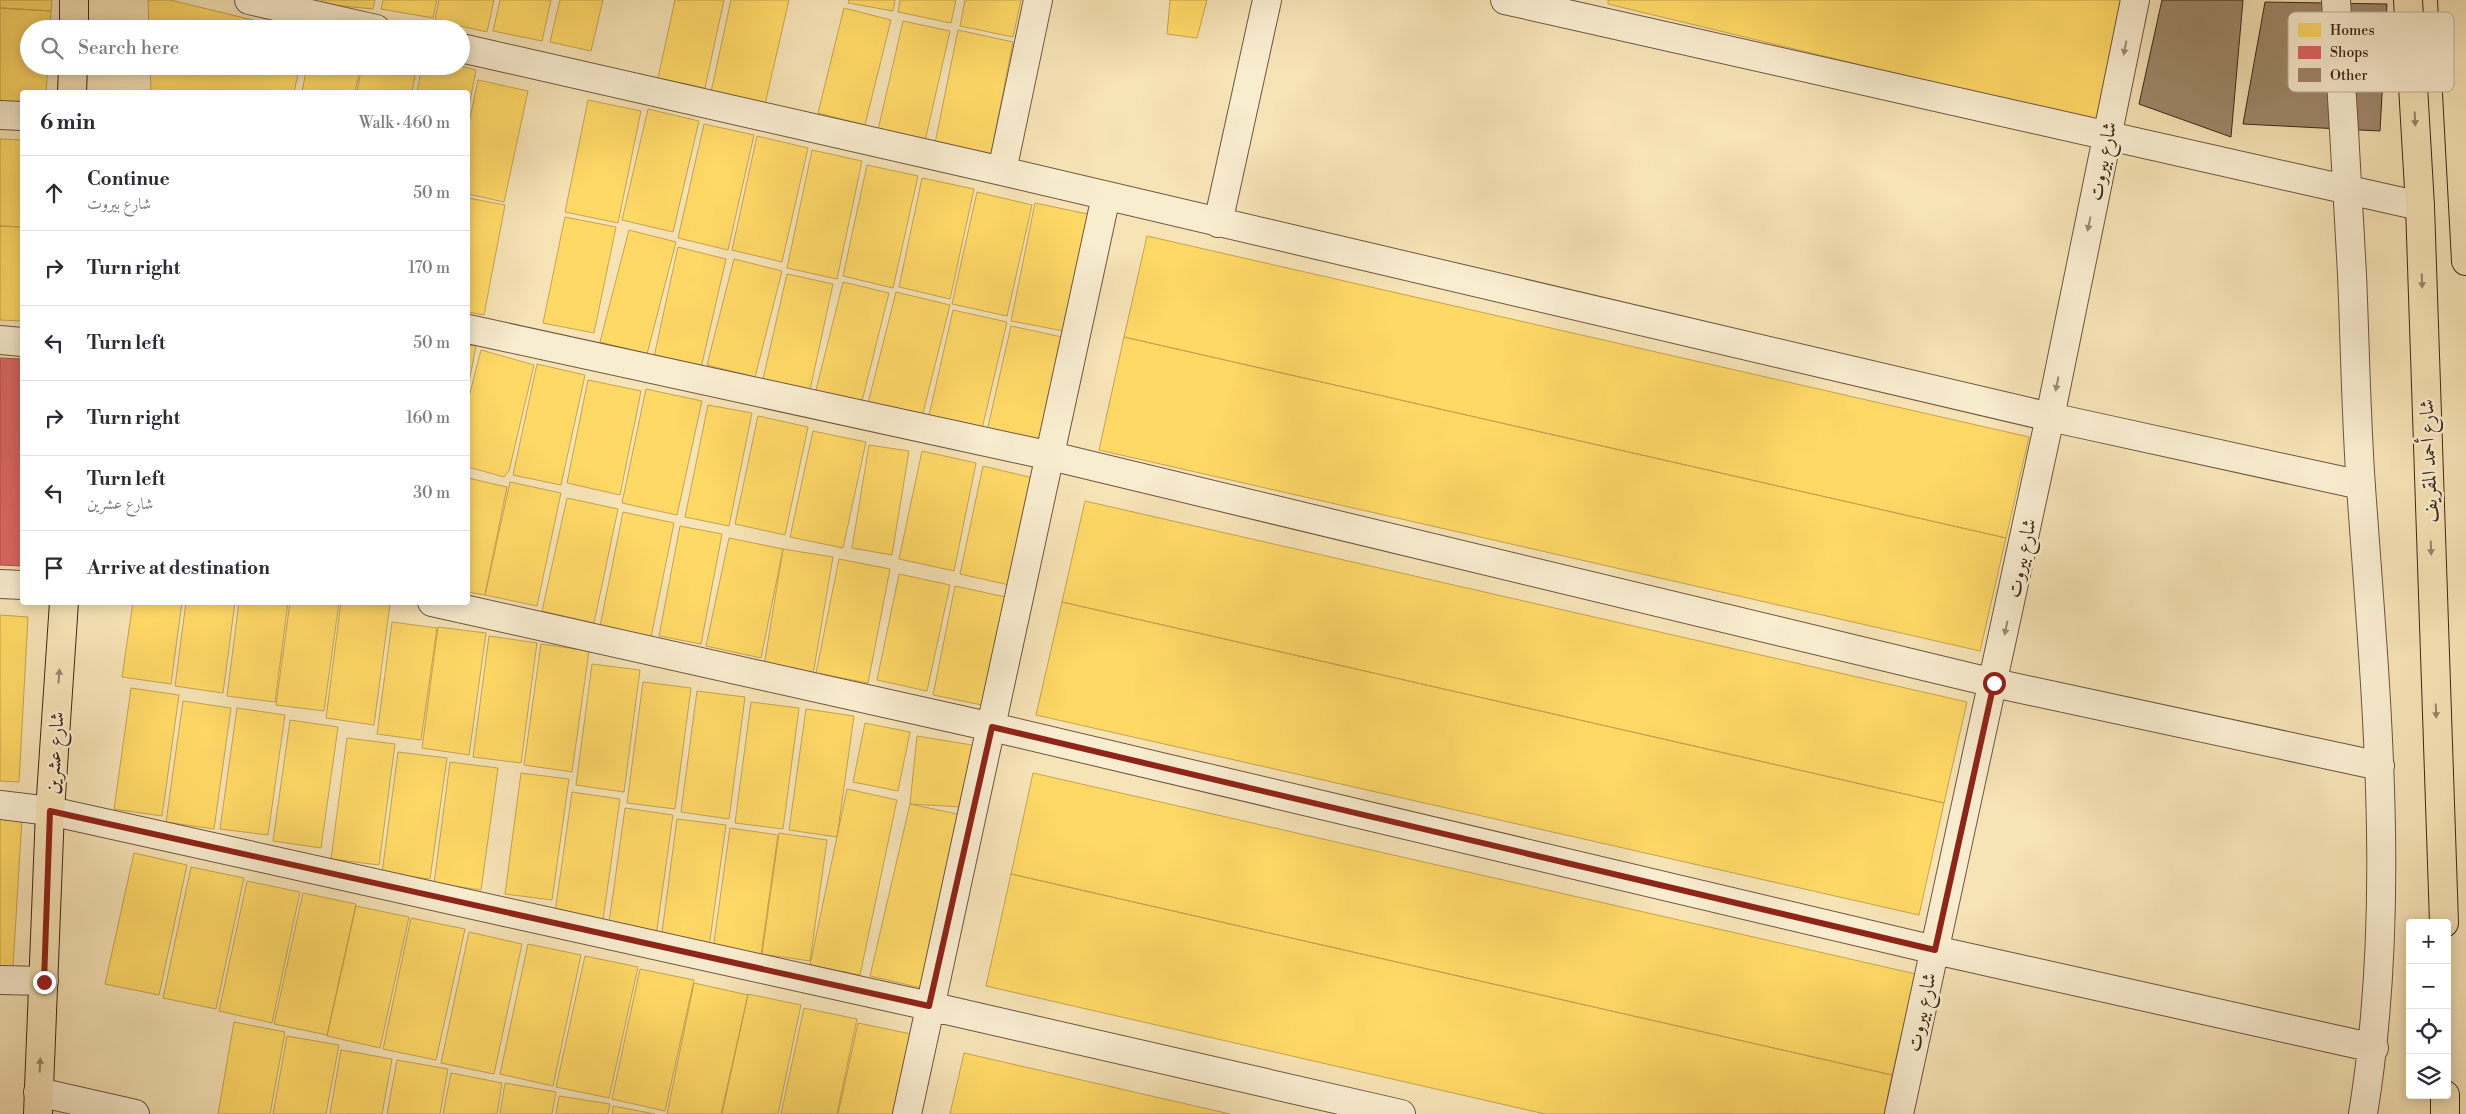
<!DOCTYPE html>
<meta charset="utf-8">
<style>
body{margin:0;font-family:"Libre Bodoni",Amiri,serif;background:#f7f7f7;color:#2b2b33}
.controls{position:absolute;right:15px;bottom:15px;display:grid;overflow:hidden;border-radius:5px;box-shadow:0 2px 12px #0003}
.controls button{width:45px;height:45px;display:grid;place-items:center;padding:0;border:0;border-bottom:1px solid #e1e1e2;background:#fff;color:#2b2b33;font:25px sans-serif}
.stop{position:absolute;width:15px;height:15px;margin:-11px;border:4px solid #8f2418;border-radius:50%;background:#fff}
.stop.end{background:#8f2418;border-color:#fff;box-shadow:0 1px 5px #0008}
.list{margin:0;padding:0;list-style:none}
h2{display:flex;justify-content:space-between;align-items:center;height:65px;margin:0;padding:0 20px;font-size:21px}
h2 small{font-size:16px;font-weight:400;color:#7c7c81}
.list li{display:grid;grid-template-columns:32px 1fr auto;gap:15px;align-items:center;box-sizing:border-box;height:75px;padding:0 20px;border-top:1px solid #e1e1e2}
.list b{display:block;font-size:19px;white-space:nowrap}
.list p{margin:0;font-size:16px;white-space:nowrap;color:#7c7c81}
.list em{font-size:16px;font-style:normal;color:#7c7c81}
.icon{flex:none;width:28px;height:28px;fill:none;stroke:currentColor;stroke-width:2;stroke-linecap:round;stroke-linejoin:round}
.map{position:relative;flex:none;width:2466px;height:1114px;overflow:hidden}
.search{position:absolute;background:#fff;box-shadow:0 2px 12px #0003;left:20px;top:20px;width:450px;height:55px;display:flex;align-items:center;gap:12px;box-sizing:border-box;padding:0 18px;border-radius:28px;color:#7c7c81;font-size:19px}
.panel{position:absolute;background:#fff;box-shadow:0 2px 12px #0003;left:20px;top:90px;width:450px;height:515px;border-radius:5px}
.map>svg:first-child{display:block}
.homes{fill:#ffd966;stroke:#c6a34f}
.shops{fill:#e06666;stroke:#b0534f}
.building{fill:#9f886b;stroke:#402619}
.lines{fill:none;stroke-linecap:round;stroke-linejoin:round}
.minor-casing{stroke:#6e5540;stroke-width:30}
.major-casing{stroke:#402619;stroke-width:30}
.highway-casing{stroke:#402619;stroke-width:30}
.minor{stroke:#f9edd0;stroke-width:28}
.major{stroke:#f6e3b6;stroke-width:28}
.highway{stroke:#f6e3b6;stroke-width:28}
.oneway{fill:#9c8a74}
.oneway2{fill:#9b8468}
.route{stroke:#8f2418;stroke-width:6}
.labels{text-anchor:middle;stroke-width:5;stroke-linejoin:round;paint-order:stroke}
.street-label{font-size:20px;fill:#402619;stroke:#f9edd0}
.key{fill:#f9edd0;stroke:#c2b199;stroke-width:1}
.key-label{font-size:14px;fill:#402619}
</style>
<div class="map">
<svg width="2466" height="1114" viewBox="0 0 2466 1114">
<rect width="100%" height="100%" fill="#f6e3b6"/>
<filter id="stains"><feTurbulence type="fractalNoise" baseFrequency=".004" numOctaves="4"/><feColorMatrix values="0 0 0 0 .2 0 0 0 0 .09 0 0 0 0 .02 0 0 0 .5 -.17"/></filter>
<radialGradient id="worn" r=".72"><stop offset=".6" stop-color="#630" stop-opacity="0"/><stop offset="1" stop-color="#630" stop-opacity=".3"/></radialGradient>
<path class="homes" d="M0 0H52L51 11 0 8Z
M148 0H170L290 29H149Z
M322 0H375L373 9 321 4Z
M383 0H437L433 18 381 9Z
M439 0H494L487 32 435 20Z
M500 0H551L542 41 493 31Z
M560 0H603L591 51 550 42Z
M675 0H724L705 88 658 78Z
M731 0H789L765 104 711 92Z
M849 0H895L893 11 848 3Z
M900 0H956L951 23 898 12Z
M965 0H1021L1013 37 960 26Z
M1170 0H1207L1197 38 1167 34Z
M1608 0H2124L2097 122 1608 4Z
M0 8 51 11 50 29H29V66H48L46 92H22V109L0 108Z
M844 8 891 20 865 125 818 113Z
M903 21 950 31 925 141 878 130Z
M958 30 1013 42 991 154 935 143Z
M150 66H300L294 92H151Z
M307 66H361L355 92H302Z
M362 66H417L412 92H357Z
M422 66H460L476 70 468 111V92H417Z
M478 80 528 91 504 202 468 194V128Z
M588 100 641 111 618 223 565 212Z
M648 109 699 121 673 232 622 220Z
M704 124 754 135 728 250 678 238Z
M757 136 808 148 782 262 732 250Z
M0 139 22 140V227L0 226Z
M812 150 862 161 837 279 787 268Z
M867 165 918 176 893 288 843 276Z
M922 178 974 189 950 299 899 287Z
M977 192 1032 205 1007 316 952 304Z
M468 198 505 205 484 315 468 312Z
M1035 203 1088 214 1064 331 1011 321Z
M565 217 616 227 594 333 543 323Z
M0 226 22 227V321L0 320Z
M629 230 676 242 647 354 600 342Z
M1147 236 2029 437 2006 538 1124 337Z
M678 247 726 259 701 368 654 357Z
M734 259 782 271 755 377 707 365Z
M787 274 833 284 810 390 763 379Z
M843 282 889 293 861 405 815 394Z
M896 292 950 305 921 421 867 407Z
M953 310 1007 322 981 433 928 420Z
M1011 326 1062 337 1039 442 987 431Z
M1124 337 2006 538 1980 651 1099 450Z
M468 345 476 346 468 387Z
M481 350 534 365 509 471 504 477 468 467V401Z
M537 364 585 375 561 485 513 475Z
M588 380 641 391 620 495 567 483Z
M646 389 702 401 677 515 622 503Z
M708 405 752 413 729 526 685 517Z
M758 416 808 427 785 535 735 524Z
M813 431 866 442 843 548 790 537Z
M869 445 909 451 892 555 852 548Z
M922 451 976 463 954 571 899 559Z
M983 466 1033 478 1009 585 960 574Z
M468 478 507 487 485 595 468 592Z
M510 482 561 493 537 606 485 595Z
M567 498 618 509 594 623 542 611Z
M1085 501 1967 702 1944 803 1062 602Z
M623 512 674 523 651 637 600 626Z
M680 526 722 534 701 644 659 636Z
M729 538 783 549 761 658 706 646Z
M783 549 833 557 813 674 764 666Z
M839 559 890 569 868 683 816 673Z
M899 574 950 585 927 691 877 680Z
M955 586 1010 598 987 706 933 695Z
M133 602H182L171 684 122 677Z
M186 602H235L223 693 175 686Z
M239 602H288L275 702 227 696Z
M290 602H339L324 711 276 705Z
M341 602 390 604 374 725 326 718Z
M1062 602 1944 803 1919 915 1036 715Z
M0 615 28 617 19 782 0 781Z
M392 622 437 628 421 740 377 734Z
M438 627 486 633 469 755 422 748Z
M489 636 537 643 521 763 473 757Z
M541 644 589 651 572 772 524 765Z
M592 664 640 670 624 792 576 785Z
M643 682 691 688 675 809 627 803Z
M131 688 179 695 162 816 114 809Z
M697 691 745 697 729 819 681 812Z
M183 701 231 708 214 829 166 822Z
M751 702 799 708 783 829 735 823Z
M237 708 285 715 268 835 220 829Z
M806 709 854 716 837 837 789 830Z
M290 720 338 727 321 848 273 841Z
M865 723 910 732 898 791 853 782Z
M917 736 972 745 962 807 910 804Z
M347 738 395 744 379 865 331 859Z
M398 752 447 758 430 879 382 873Z
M450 762 498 768 481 890 434 883Z
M521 773 569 779 552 900 505 894Z
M1033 773 1916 974 1892 1075 1011 874Z
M847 789 897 800 860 975 810 965Z
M572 792 620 799 603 920 555 913Z
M910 804 962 815 922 988 870 976Z
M625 808 673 815 656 936 608 930Z
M0 817 22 818 13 968H0Z
M677 819 726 825 709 947 661 940Z
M730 828 778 835 761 955 713 949Z
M779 833 827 840 810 961 762 954Z
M134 853 187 865 159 995 105 984Z
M191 867 244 878 216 1009 163 998Z
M1011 874 1892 1075 1884 1114H1545L986 986Z
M247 881 300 892 272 1023 219 1011Z
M303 893 356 904 327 1035 274 1024Z
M356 906 409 917 380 1048 327 1036Z
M411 918 465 929 436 1060 383 1049Z
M469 932 522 944 494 1074 441 1063Z
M528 944 581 955 553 1086 500 1074Z
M585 956 638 967 609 1098 556 1087Z
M640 969 694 980 665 1111 612 1099Z
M694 983 748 995 721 1114H667Z
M748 994 801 1005 778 1114H722Z
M804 1008 857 1019 837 1114H781Z
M234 1022 285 1032 270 1114H218Z
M858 1023 911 1034 893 1114H838Z
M287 1036 339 1045 326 1114H273Z
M341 1050 392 1059 382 1114H330Z
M964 1053 1230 1114H950Z
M397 1060 448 1069 440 1114H387Z
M451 1073 502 1083 497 1114H443Z
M505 1083 556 1092 552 1114H500Z
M559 1096 610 1104 608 1114H556Z
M613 1106 655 1114H612Z"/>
<path class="shops" d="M0 358 22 359V566L0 565Z"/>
<path class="building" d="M2162 0H2243L2231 137 2139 104Z
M2265 2 2387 4 2380 131 2243 124Z"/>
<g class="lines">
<defs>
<path id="minor" d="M249 0 376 29
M1505 0 2420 206
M2336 0C2342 91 2347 183 2352 274 2355 345 2356 417 2361 487 2376 697 2397 906 2363 1114
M461 48 1002 171 2050 417 2361 485
M0 115 22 116
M1002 171 1038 0
M1218 223 1267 0
M468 329 1051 456 1994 683 2380 766
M0 340 22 342
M0 584 22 585
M432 602 992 727 1935 950 2374 1048
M0 805 50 811 929 1006 1401 1114
M0 980 44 981
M38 1092 135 1114
M907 1114 1106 196
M1899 1114 2050 417 2135 0"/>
<path id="major" d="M74 29V0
M72 92 73 66
M38 1114 50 811 64 602"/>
<path id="highway" d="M2408 0 2420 206 2444 923
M2452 0 2466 261
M2445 1095V1114"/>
</defs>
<use href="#minor" class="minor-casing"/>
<use href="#major" class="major-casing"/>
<use href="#highway" class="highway-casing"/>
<use href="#minor" class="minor"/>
<use href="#major" class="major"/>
<use href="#highway" class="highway"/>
</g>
<defs><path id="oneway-solid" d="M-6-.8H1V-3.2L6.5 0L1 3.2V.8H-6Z" transform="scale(1.25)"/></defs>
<g class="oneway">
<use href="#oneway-solid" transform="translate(2125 48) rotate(101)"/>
<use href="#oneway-solid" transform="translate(2089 224) rotate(101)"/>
<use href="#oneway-solid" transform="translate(2057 384) rotate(101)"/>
<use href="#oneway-solid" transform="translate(2006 628) rotate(102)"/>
</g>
<g class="oneway2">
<use href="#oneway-solid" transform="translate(2415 119) rotate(87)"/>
<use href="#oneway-solid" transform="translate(2422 281) rotate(88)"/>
<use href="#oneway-solid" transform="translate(2431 548) rotate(88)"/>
<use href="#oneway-solid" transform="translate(59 676) rotate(-86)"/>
<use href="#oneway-solid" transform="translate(2436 711) rotate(88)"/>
<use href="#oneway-solid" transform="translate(40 1065) rotate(-87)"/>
</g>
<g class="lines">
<path class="route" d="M44 982 50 811 929 1006 992 727 1935 950 1994 683"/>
</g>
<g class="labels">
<g class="street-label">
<text transform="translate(2102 161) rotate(-79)" y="7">شارع بيروت</text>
<text transform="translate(2428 461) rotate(-92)" y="7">شارع أحمد المقريف</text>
<text transform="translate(2021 558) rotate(-78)" y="7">شارع بيروت</text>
<text transform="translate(54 753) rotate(-86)" y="7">شارع عشرين</text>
<text transform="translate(1921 1012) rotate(-78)" y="7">شارع بيروت</text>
</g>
</g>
<rect x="2288" y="12" width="166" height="80" rx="8" class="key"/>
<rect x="2298" y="23" width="23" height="14" fill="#ffd966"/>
<rect x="2298" y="46" width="23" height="13" fill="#e06666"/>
<rect x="2298" y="68" width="23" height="14" fill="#9f886b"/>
<g class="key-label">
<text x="2330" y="35">Homes</text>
<text x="2330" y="57">Shops</text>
<text x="2330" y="80">Other</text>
</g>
<rect width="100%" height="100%" filter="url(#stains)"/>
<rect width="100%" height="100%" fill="url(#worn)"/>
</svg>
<div class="controls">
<button>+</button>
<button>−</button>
<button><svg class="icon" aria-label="locate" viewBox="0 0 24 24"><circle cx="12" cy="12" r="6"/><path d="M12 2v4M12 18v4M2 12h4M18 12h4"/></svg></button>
<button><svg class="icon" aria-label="layers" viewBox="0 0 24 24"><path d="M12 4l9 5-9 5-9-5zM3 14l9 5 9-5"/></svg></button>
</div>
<div class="stop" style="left:1994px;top:683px"></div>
<div class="stop end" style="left:44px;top:982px"></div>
<div class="search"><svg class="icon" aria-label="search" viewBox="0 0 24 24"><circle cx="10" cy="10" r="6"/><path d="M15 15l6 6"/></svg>Search here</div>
<section class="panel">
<h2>6 min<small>Walk · 460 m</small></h2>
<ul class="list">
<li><svg class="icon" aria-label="ahead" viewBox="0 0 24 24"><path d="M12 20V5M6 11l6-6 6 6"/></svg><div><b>Continue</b><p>شارع بيروت</p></div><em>50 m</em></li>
<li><svg class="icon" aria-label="right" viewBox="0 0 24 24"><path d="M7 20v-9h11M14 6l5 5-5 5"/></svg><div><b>Turn right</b></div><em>170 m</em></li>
<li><svg class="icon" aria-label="left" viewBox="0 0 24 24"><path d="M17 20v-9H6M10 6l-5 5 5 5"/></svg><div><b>Turn left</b></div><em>50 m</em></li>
<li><svg class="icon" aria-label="right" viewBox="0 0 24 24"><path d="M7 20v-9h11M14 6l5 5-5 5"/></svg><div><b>Turn right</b></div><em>160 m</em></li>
<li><svg class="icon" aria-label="left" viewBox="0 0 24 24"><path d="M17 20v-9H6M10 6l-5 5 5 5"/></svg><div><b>Turn left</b><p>شارع عشرين</p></div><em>30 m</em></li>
<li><svg class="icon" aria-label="arrive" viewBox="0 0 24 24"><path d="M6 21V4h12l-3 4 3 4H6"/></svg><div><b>Arrive at destination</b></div></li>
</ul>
</section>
</div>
